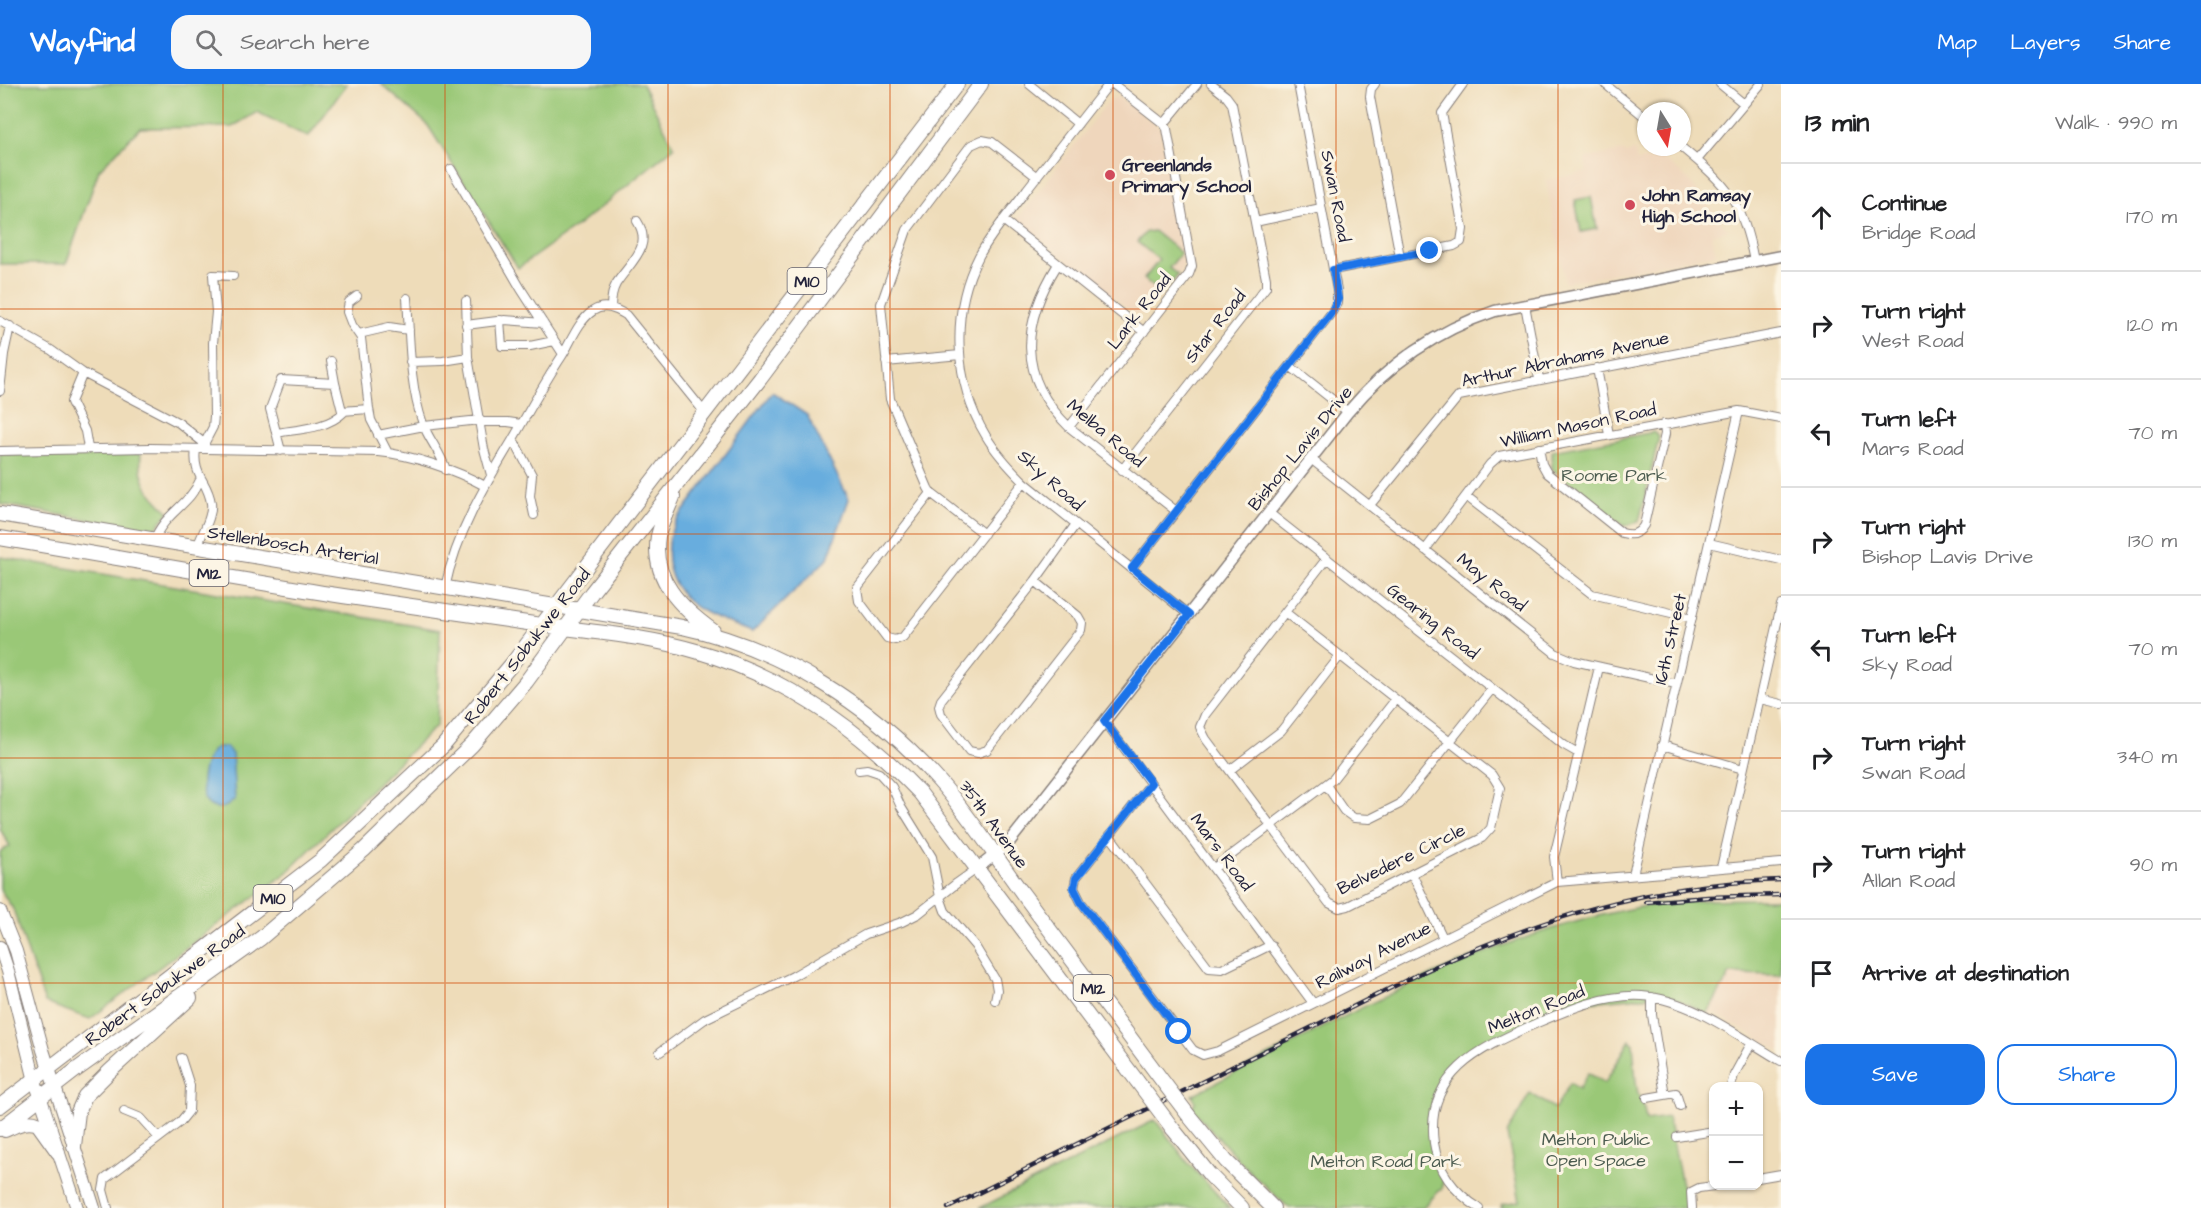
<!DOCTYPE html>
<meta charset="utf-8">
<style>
body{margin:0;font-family:"Architects Daughter",sans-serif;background:#f6f6f6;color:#202124}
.controls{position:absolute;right:18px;bottom:18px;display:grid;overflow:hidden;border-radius:12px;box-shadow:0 2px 4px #0004}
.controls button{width:54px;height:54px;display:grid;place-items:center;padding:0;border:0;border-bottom:2px solid #e0e0e0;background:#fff;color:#202124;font:30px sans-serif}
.compass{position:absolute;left:1637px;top:18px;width:54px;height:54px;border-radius:50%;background:#fff;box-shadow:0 2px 4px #0004;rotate:169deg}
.stop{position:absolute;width:18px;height:18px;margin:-14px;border:4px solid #1a73e8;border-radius:50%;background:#fff}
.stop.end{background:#1a73e8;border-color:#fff;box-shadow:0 2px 6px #0008}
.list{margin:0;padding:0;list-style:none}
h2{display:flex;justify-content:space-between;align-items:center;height:78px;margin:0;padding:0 24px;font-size:26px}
h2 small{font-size:20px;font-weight:400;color:#757577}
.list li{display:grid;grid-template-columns:39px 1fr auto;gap:18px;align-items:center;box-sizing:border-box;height:108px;padding:0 24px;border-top:2px solid #e0e0e0}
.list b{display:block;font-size:22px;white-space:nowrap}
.list p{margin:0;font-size:20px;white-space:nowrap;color:#757577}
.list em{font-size:20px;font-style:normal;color:#757577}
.actions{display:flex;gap:12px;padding:18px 24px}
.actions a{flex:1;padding:14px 0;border:2px solid #1a73e8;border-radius:18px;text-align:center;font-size:21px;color:#1a73e8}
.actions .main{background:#1a73e8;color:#fff}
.icon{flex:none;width:33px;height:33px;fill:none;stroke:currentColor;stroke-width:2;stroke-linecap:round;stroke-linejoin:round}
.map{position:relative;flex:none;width:1781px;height:1124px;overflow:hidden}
header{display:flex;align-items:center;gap:36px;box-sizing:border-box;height:84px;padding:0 30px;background:#1a73e8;color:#fff}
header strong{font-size:28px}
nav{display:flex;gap:33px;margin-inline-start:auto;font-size:21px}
.search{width:420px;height:54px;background:#f6f6f6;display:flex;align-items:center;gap:15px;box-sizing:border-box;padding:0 21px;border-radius:18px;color:#757577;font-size:22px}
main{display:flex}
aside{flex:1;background:#fff}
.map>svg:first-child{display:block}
.built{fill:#efd6bc}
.green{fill:#9ac877;stroke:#5e7559;stroke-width:1.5}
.water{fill:#68adde;stroke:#45688c;stroke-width:1.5}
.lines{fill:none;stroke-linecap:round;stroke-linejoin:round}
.minor-casing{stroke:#887f7a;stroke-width:10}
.tertiary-casing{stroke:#887f7a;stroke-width:13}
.secondary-casing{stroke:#887f7a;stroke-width:14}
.primary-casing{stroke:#887f7a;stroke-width:16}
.minor{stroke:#fff;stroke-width:8}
.tertiary{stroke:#fff;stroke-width:10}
.secondary{stroke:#fff;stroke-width:12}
.primary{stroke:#fff;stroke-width:14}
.rail-casing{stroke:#22223b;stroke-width:4.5}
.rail{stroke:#fcf5e5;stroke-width:2;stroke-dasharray:7;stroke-linecap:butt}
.primary-bridge-casing{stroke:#887f7a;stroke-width:16;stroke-linecap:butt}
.primary-bridge{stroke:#fff;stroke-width:14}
.route{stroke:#1a73e8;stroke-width:8}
.grid{fill:none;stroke:#d45411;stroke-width:1.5;stroke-opacity:0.55}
.poi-dot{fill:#d1495b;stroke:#fcf5e5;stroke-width:2}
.labels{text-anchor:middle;stroke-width:6;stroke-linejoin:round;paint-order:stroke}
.shield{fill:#fcf5e5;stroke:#63616e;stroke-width:1.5}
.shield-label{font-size:16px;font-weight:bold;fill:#22223b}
.poi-label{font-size:18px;font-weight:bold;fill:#22223b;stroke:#fcf5e5;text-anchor:start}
.street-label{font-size:18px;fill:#22223b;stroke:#fcf5e5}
.park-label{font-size:18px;fill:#4c5c50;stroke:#fcf5e5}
</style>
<header>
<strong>Wayfind</strong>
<div class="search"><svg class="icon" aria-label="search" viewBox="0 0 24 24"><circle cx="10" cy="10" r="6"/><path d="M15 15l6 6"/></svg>Search here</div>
<nav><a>Map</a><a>Layers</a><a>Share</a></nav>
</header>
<main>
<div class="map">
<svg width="1781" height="1124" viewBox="0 0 1781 1124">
<rect width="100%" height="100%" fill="#fcf5e5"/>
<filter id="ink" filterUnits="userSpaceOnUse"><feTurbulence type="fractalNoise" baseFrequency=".0167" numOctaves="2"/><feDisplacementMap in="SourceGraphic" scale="12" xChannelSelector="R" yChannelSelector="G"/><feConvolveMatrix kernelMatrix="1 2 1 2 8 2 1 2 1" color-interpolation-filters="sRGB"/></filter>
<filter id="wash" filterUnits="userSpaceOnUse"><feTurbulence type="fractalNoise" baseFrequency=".008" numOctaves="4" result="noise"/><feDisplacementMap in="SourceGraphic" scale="24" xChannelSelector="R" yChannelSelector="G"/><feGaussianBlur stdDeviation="1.35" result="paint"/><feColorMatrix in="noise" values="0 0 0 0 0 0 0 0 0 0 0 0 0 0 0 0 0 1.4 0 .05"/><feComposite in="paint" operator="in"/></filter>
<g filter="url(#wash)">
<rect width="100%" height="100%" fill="#eedcb9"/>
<path class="built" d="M1119 13 1160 44 1184 178 1180 189 1145 229 1134 230 1018 138V134L1110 15Z
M1623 67 1624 69 1635 67 1637 77 1661 74 1686 93 1728 146 1711 151 1716 170 1565 199 1546 96 1587 88 1585 74Z
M1730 890 1781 891V967L1709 926Z"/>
<path class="green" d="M0 0H347L308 53 257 28 232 43 140 44 99 86 66 180H0Z
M381 0H642L674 63 581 139 518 184 427 40Z
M1591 113 1597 145 1581 148 1575 116Z
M1154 147 1181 169 1169 184 1178 191 1162 210 1144 195 1159 176 1137 158 1146 148Z
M1654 348 1659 353 1639 438 1624 442 1552 385V367Z
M141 369C138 396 149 411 169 428L153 447 0 420V370Z
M0 473 440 546 437 641 284 791 90 935 45 919 13 825 0 805V768L10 762 0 745Z
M1781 815V891L1730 890 1707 930 1683 918 1662 911 1577 919 1510 947 1472 966 1456 979 1445 994 1430 1042 1433 1074 1444 1097 1442 1104 1422 1124H1289L1251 1089 1192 1025 1195 1017 1192 1011C1334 939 1481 852 1640 823 1687 815 1734 815 1781 815Z
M1630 956 1633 959 1636 997 1638 1010 1643 1018 1646 1036 1668 1033 1682 1101 1686 1104 1685 1110 1687 1124H1501L1503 1120 1520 1117 1507 1050 1530 1009 1555 1025 1570 999 1579 1005 1588 989 1605 999Z
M1155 1036 1189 1080 1230 1124H980Z"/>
<path class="water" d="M772 308 807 331 849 415 828 474 752 548C735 541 717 535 701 526 668 507 659 469 676 437Z
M217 663H226L232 670 235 715C230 720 226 724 219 724 192 725 201 672 217 663Z"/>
</g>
<g filter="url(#ink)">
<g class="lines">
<defs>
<path id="minor" d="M1029 0 1078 40
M1109 0C1082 35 1054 70 1027 105 1011 127 992 148 979 172 950 228 954 299 986 352 996 369 1010 384 1024 398L1189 531
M1375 0 1371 5 1370 13 1400 173
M1605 0 1646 34
M1720 0 1743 19
M1164 40 1197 0
M1681 63C1728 102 1742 116 1754 177
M1697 76 1761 0
M451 85 521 205 563 270
M1003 136 1144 248
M1255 138 1321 124
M1058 180C1022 238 1016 292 1069 343L1176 427
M1333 186 1454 162 1461 158 1463 145 1442 29 1463 0
M357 212 349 218 347 228 352 241 361 254 369 325 371 336 388 369
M407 214C410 256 409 300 423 340 429 356 441 369 446 386
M466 217 468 273 484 365 491 391
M1525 221 1539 295
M611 224C611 216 612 207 616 200 629 179 654 163 637 137
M500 236 502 262H530L554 257
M0 237 51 266 83 289 179 339 205 360
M466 241 505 236 543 239
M359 250 389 243 409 246
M331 277 335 299
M410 278 443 277 468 273
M886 278 960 271
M1290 282 1348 328
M1597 284 1609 351
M83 289 71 318 85 347 88 364
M0 307 4 270 10 242
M480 338H508L521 340
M1069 343 1189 190 1192 182 1167 45 1164 40 1113 0
M276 349C299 345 327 345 344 328
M378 351 424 342 480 336
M513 355 532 391 530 412 534 431
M202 364 213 343 214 332 213 259 216 228 213 191 233 192
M1539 364 1542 380 1547 389 1622 449C1632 452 1639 450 1644 441L1665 350 1664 340
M196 365C192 392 208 397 211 419 213 433 201 450 197 464
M0 367 150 364 379 368C412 371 456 386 485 402
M281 367 270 325 281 296 335 299 342 327 369 325
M1311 375 1555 569 1574 577 1676 600
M1122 386 1266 203V195L1232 20 1226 12 1211 0
M931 409 857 504 859 517 887 554 895 556 903 553 1024 398
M1466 412 1592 510 1692 534
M1370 421 1459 312 1781 249
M1269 429 1564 661 1578 669
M984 450 931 409 928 404 890 315 881 220 907 146 971 61 982 56 992 58 1037 93
M154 457C163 430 190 421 200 396
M1709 459 1781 476
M1425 466 1490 380 1499 372 1739 327 1781 335
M1132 484 1332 228 1337 219V206L1298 0
M1035 497 1078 532 1082 539 1081 546 987 666 978 669 969 667 941 630 939 622 941 616 1035 497 1076 440
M445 504C456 450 485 401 513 355 529 327 544 299 562 272 571 258 578 237 593 227 604 219 616 225 626 231L705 329
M1286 529 1492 691 1500 704 1491 744 1482 754 1348 822 1339 824 1329 819 1206 655 1200 643 1205 631 1327 474
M1760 615 1781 620
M1104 637 1313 919
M1662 661 1743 685
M859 686 867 685 879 689 892 703 901 723 932 773 940 813 945 827 975 862 995 895 997 906 995 916
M1230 686 1281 647 1340 572
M1151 699 1076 794 1074 804 1081 818 1193 966 1203 971 1218 967 1557 798 1781 779
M1326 701 1344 727 1354 734 1370 735 1400 720 1492 605
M1110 752 1209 884 1222 885 1271 861
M1214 784 1333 695 1395 616
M1721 784 1781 521
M1412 790 1443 854
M1633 791 1739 327
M1557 798 1554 773 1599 583
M1652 913V931L1665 1011
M660 968 705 935 793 892 866 850 902 838 918 830 957 799 978 784
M1731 1002 1734 991 1751 960
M1647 1014 1676 1009 1680 1022
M124 1027 141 1034 159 1054
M1677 1053 1714 1047
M1758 1094 1781 1090
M108 1124 103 1106 105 1095 180 1038 189 1027 190 1002 181 974
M1479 1124C1455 1109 1438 1087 1434 1059 1424 987 1484 963 1537 939 1570 925 1606 910 1642 912 1690 915 1740 953 1781 977
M1692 1124 1691 1108 1699 1104 1714 1102"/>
<path id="tertiary" d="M978 784 1007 761 1348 328C1388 280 1435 247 1495 227L1781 172"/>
<path id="secondary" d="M0 827 16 867 43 966 94 1124
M0 863 8 887 35 997 77 1124"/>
<path id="primary" d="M673 413C668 425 661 439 658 452 651 495 681 524 713 547
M0 430 682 543C781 564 872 621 939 697 970 732 995 772 1023 810 1070 873 1117 936 1164 999
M0 454C114 473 228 494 343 512 409 522 475 531 541 541 593 548 646 552 696 567 783 592 858 644 920 709L1137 997
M0 1022 321 776 443 662 511 581 957 0
M1189 1032 1226 1077 1273 1124
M0 1045 76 986 261 854 364 766 472 661 526 598 592 508 760 295 981 0
M1173 1045 1209 1090 1242 1124
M5 1046C16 1041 27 1035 38 1040L58 1068
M74 1062 78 1028 85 1012 109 988 190 914"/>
</defs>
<use href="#minor" class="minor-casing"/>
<use href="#tertiary" class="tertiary-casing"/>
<use href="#secondary" class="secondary-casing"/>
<use href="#primary" class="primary-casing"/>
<use href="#minor" class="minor"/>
<use href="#tertiary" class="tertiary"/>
<use href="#secondary" class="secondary"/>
<use href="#primary" class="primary"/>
<defs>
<path id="rail" d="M1646 818 1708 813 1781 811
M948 1124 1421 889C1537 835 1652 799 1781 796"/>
</defs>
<use href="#rail" class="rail-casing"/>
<use href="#rail" class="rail"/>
<defs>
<path id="primary-bridge" d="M1137 997 1173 1045
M1164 999 1189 1032"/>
</defs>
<use href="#primary-bridge" class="primary-bridge-casing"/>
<use href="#primary-bridge" class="primary-bridge"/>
</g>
</g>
<g class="lines" filter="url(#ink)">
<path class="route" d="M1179 948 1081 818 1074 804 1076 794 1151 699 1104 637 1189 531 1132 484 1332 228 1338 215 1333 186 1430 167"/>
</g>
<path class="grid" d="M223 0V1124M445 0V1124M668 0V1124M890 0V1124M1113 0V1124M1336 0V1124M1558 0V1124M0 225H1781M0 450H1781M0 674H1781M0 899H1781"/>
<g class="poi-dot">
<circle cx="1110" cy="91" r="6"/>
<circle cx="1630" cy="121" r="6"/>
</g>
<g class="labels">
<g class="shield">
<rect x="787.5" y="184" width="39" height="26" rx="4.5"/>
<rect x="189.5" y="476" width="39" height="26" rx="4.5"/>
<rect x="253.5" y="801" width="39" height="26" rx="4.5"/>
<rect x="1073.5" y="891" width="39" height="26" rx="4.5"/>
</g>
<g class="shield-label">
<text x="807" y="203">M10</text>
<text x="209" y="495">M12</text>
<text x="273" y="820">M10</text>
<text x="1093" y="910">M12</text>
</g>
<g class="poi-label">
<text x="1122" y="87">Greenlands<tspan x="1122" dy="21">Primary School</tspan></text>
<text x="1642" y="117">John Ramsay<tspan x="1642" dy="21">High School</tspan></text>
</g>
<g class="street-label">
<text transform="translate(1336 112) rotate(79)" y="6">Swan Road</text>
<text transform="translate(1139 227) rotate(-52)" y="6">Lark Road</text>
<text transform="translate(1215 242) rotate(-52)" y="6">Star Road</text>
<text transform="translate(1565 275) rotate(-12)" y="6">Arthur Abrahams Avenue</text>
<text transform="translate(1578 341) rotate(-12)" y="6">William Mason Road</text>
<text transform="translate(1106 349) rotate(40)" y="6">Melba Road</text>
<text transform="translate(1300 364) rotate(-51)" y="6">Bishop Lavis Drive</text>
<text transform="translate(1051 396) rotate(42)" y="6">Sky Road</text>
<text transform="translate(293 461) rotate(9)" y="6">Stellenbosch Arterial</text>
<text transform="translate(1492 498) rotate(38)" y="6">May Road</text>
<text transform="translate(1433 537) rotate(38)" y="6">Gearing Road</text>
<text transform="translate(1670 555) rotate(-77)" y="6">16th Street</text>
<text transform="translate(527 562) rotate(-52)" y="6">Robert Sobukwe Road</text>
<text transform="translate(994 740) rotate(54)" y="6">35th Avenue</text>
<text transform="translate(1222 768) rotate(53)" y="6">Mars Road</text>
<text transform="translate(1401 775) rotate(-26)" y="6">Belvedere Circle</text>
<text transform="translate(1373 871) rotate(-27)" y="6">Railway Avenue</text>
<text transform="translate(165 901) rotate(-36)" y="6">Robert Sobukwe Road</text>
<text transform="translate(1536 925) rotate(-22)" y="6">Melton Road</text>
</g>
<g class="park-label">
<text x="1614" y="397">Roome Park</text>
<text x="1596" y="1061">Melton Public<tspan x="1596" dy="21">Open Space</tspan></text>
<text x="1386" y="1083">Melton Road Park</text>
</g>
</g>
</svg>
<div class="controls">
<button>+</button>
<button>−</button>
</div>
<svg class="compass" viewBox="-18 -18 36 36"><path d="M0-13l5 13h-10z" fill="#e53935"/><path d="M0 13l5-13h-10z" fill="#757577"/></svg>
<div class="stop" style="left:1179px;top:948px"></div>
<div class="stop end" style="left:1430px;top:167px"></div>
</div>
<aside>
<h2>13 min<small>Walk · 990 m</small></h2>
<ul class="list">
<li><svg class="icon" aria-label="ahead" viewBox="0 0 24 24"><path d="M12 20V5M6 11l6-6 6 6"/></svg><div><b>Continue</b><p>Bridge Road</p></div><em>170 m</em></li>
<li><svg class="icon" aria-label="right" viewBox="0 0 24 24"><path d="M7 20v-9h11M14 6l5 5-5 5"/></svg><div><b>Turn right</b><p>West Road</p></div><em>120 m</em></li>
<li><svg class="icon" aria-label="left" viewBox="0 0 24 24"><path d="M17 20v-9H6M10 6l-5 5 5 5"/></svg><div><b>Turn left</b><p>Mars Road</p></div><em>70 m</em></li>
<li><svg class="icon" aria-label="right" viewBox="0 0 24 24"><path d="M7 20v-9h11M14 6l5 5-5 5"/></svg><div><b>Turn right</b><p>Bishop Lavis Drive</p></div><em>130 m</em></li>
<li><svg class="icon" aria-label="left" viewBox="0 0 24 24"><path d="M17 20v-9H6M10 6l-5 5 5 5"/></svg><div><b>Turn left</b><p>Sky Road</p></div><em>70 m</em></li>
<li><svg class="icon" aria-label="right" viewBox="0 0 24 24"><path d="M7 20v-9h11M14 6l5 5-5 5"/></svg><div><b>Turn right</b><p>Swan Road</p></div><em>340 m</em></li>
<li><svg class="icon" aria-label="right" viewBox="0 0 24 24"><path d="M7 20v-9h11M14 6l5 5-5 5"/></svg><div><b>Turn right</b><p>Allan Road</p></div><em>90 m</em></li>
<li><svg class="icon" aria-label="arrive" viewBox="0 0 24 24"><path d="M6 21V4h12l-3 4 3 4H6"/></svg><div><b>Arrive at destination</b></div></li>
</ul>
<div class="actions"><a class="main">Save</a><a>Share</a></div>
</aside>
</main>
